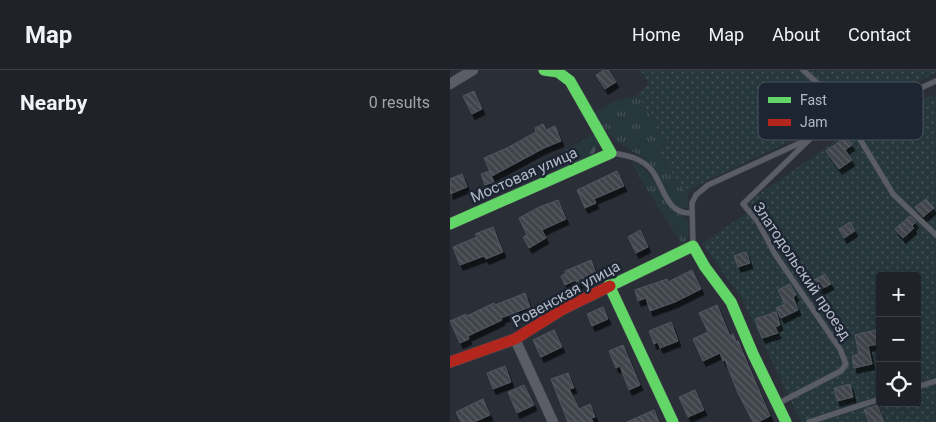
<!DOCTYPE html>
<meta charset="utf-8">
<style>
body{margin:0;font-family:Roboto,sans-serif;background:#2d2f35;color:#f1f3f6}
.controls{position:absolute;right:15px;bottom:15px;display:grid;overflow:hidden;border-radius:5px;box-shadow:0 5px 20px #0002}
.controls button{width:45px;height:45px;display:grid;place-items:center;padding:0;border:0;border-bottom:1px solid #3d3f46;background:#202229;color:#f1f3f6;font:25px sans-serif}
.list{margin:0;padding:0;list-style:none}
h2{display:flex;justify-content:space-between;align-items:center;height:65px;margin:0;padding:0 20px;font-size:21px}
h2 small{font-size:16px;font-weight:400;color:#a2a4a8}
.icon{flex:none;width:28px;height:28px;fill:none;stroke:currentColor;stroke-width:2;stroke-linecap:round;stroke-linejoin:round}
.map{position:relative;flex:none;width:486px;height:352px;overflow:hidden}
header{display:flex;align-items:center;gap:30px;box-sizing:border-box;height:70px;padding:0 25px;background:#202229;border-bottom:1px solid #3d3f46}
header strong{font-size:24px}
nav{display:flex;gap:28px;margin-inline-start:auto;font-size:18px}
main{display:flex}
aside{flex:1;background:#202229}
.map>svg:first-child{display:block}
.grass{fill:url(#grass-tufts)}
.forest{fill:url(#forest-firs)}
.garden{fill:url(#garden-dots);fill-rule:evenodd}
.building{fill:url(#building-back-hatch);stroke:#52565f;filter:url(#shadow)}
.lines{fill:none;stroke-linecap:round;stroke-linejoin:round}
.lane-casing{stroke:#464950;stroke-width:6}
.street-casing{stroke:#464950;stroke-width:11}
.fast-casing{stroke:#464950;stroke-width:12}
.jam-casing{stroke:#464950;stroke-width:12}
.lane{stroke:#5a5d65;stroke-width:5}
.street{stroke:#5a5d65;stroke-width:10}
.fast{stroke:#63d668;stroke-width:11}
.jam{stroke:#b3261e;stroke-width:11}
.labels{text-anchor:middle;stroke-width:5;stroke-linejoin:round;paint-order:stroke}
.street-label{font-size:15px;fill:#b4bac8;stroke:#1d2432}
.key{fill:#1d2432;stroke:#4a515f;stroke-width:1}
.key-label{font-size:14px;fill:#b4bac8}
</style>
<header>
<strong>Map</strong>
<nav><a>Home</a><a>Map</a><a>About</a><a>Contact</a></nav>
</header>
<main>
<aside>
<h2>Nearby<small>0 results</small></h2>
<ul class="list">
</ul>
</aside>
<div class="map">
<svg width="486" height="352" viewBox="0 0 486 352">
<defs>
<pattern id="grass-tufts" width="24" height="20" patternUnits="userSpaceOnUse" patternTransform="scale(1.25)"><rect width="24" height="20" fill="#27383d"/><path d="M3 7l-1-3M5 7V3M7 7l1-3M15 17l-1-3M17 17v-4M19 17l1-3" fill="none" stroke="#445358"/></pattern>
<pattern id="forest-firs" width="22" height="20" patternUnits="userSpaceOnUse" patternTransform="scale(1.25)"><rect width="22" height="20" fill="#27383d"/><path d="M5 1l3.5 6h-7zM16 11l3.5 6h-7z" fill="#445358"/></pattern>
<pattern id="garden-dots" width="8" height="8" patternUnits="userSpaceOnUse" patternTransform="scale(1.25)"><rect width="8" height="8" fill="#27383d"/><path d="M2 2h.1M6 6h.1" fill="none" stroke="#445358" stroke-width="1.8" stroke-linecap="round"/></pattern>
<pattern id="building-back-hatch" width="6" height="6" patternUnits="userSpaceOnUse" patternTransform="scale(1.25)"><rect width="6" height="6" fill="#41454c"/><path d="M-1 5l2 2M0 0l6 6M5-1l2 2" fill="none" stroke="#5a5e64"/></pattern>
<filter id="shadow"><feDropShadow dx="3" dy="5.5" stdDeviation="0" flood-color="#0009"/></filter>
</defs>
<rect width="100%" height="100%" fill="#2a2e37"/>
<path class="grass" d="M188 25 216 72 207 80 238 126V134L236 138 231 139 220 130 206 101 194 88 167 72 155 60 143 43 163 32Z
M181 91C211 103 207 133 237 149 239 160 240 167 233 176 216 147 196 121 181 91Z"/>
<path class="forest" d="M145 64 149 74 142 86 107 102 100 89Z"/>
<path class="garden" d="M190 0H486V3L258 110 240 120 238 126 207 80 215 72 188 25 199 13Z
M486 24V352H351L291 227 252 174 298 142 302 129 396 64ZM430 206H467V333H430Z"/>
<path class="building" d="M154 0H158L166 12 155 19 146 5Z
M24 21 32 39 22 44 13 26Z
M93 54 96 60 105 56 111 71 94 78 42 106 34 88 57 78 86 62 85 58Z
M396 67 402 75 395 80 402 90 389 99 376 81Z
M39 101 44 112 35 115 31 104Z
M167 101 174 116 144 129 146 133 135 138 127 120Z
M12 104 17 117 0 124V109Z
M476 129 484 138 473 147 465 137Z
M108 130 116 149 92 160 96 168 79 178 73 167 77 165 69 148 89 137Z
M460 146 466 152 462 156 464 158 453 168 445 159Z
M400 152 405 161 394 168 389 159Z
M43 157 53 182 36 189 34 186 10 195 3 177 27 167 25 164Z
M190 160 198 177 186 183 178 167Z
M296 182 300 193 288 197 284 186Z
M141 190 147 206 127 214 126 210 115 215 111 206 116 203 115 201Z
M242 200 251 219 225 232 200 241 196 228 188 231 185 220 217 209 218 212Z
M375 204 381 214 369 220 364 210Z
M340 214 346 225 343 227 348 240 331 248 326 238 335 234 328 220Z
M75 223 80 237 51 248 52 250 18 266 19 269 10 273 0 251 16 244 17 246 44 233 45 235Z
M267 235 280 266 283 264 286 271H288L320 346 308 352H303L288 323 275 290 273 291 270 283 253 291 243 269 258 262 249 243Z
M153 237 158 249 142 256 137 244Z
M326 242 330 255 325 257 328 263 312 268 305 249Z
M221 252 228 271 210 278 208 272 204 274 199 261Z
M104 260 112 277 91 287 83 270Z
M426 260 429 274 418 276 422 294 404 298 402 286 409 284 405 265Z
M173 275 190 315 179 320 170 296 166 298 159 281Z
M55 296 61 312 43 319 37 303Z
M118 303 124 318 119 319 129 339 140 334 145 347 141 348 143 352H118L101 309Z
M400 314 403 327 387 331 384 318Z
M74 315 84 335 67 343 58 322Z
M245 320 254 340 238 347 229 327Z
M33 329 40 345 24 352H11L6 342Z
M427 335 434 352H419L414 340Z
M204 340 209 352H177Z"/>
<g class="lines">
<defs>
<path id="lane" d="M353 0 376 21 399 51 443 124 486 165
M161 83C177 85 193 88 203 102 214 118 217 145 242 143
M243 175 242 133 246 125 258 115 486 11
M467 317 486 311
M329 333 391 301 396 294 390 279 325 184 308 152 293 134 361 68
M359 352 430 329"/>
<path id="street" d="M0 14 23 0
M65 269 103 352"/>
<path id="fast" d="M0 154 161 83 120 11 108 2 94 0
M159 215 223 352
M160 216 243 176 255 197 281 232 303 284 336 352"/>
<path id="jam" d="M0 292 65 269 113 239 160 216"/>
</defs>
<use href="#lane" class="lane-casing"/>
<use href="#street" class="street-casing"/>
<use href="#fast" class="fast-casing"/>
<use href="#jam" class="jam-casing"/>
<use href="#lane" class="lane"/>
<use href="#street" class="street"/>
<use href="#fast" class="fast"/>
<use href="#jam" class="jam"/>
</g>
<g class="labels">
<g class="street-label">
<text transform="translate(74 105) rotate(-24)" y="5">Мостовая улица</text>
<text transform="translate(352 201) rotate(56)" y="5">Златодольский проезд</text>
<text transform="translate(116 224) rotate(-29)" y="5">Ровенская улица</text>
</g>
</g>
<rect x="308" y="12" width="165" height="58" rx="8" class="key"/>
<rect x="318" y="27" width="23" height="6" fill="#63d668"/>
<rect x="318" y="49" width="23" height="7" fill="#b3261e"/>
<g class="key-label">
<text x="350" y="35">Fast</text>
<text x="350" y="57">Jam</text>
</g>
</svg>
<div class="controls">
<button>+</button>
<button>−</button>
<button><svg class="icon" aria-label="locate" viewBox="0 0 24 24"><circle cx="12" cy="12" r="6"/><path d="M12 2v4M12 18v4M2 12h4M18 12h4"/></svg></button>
</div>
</div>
</main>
